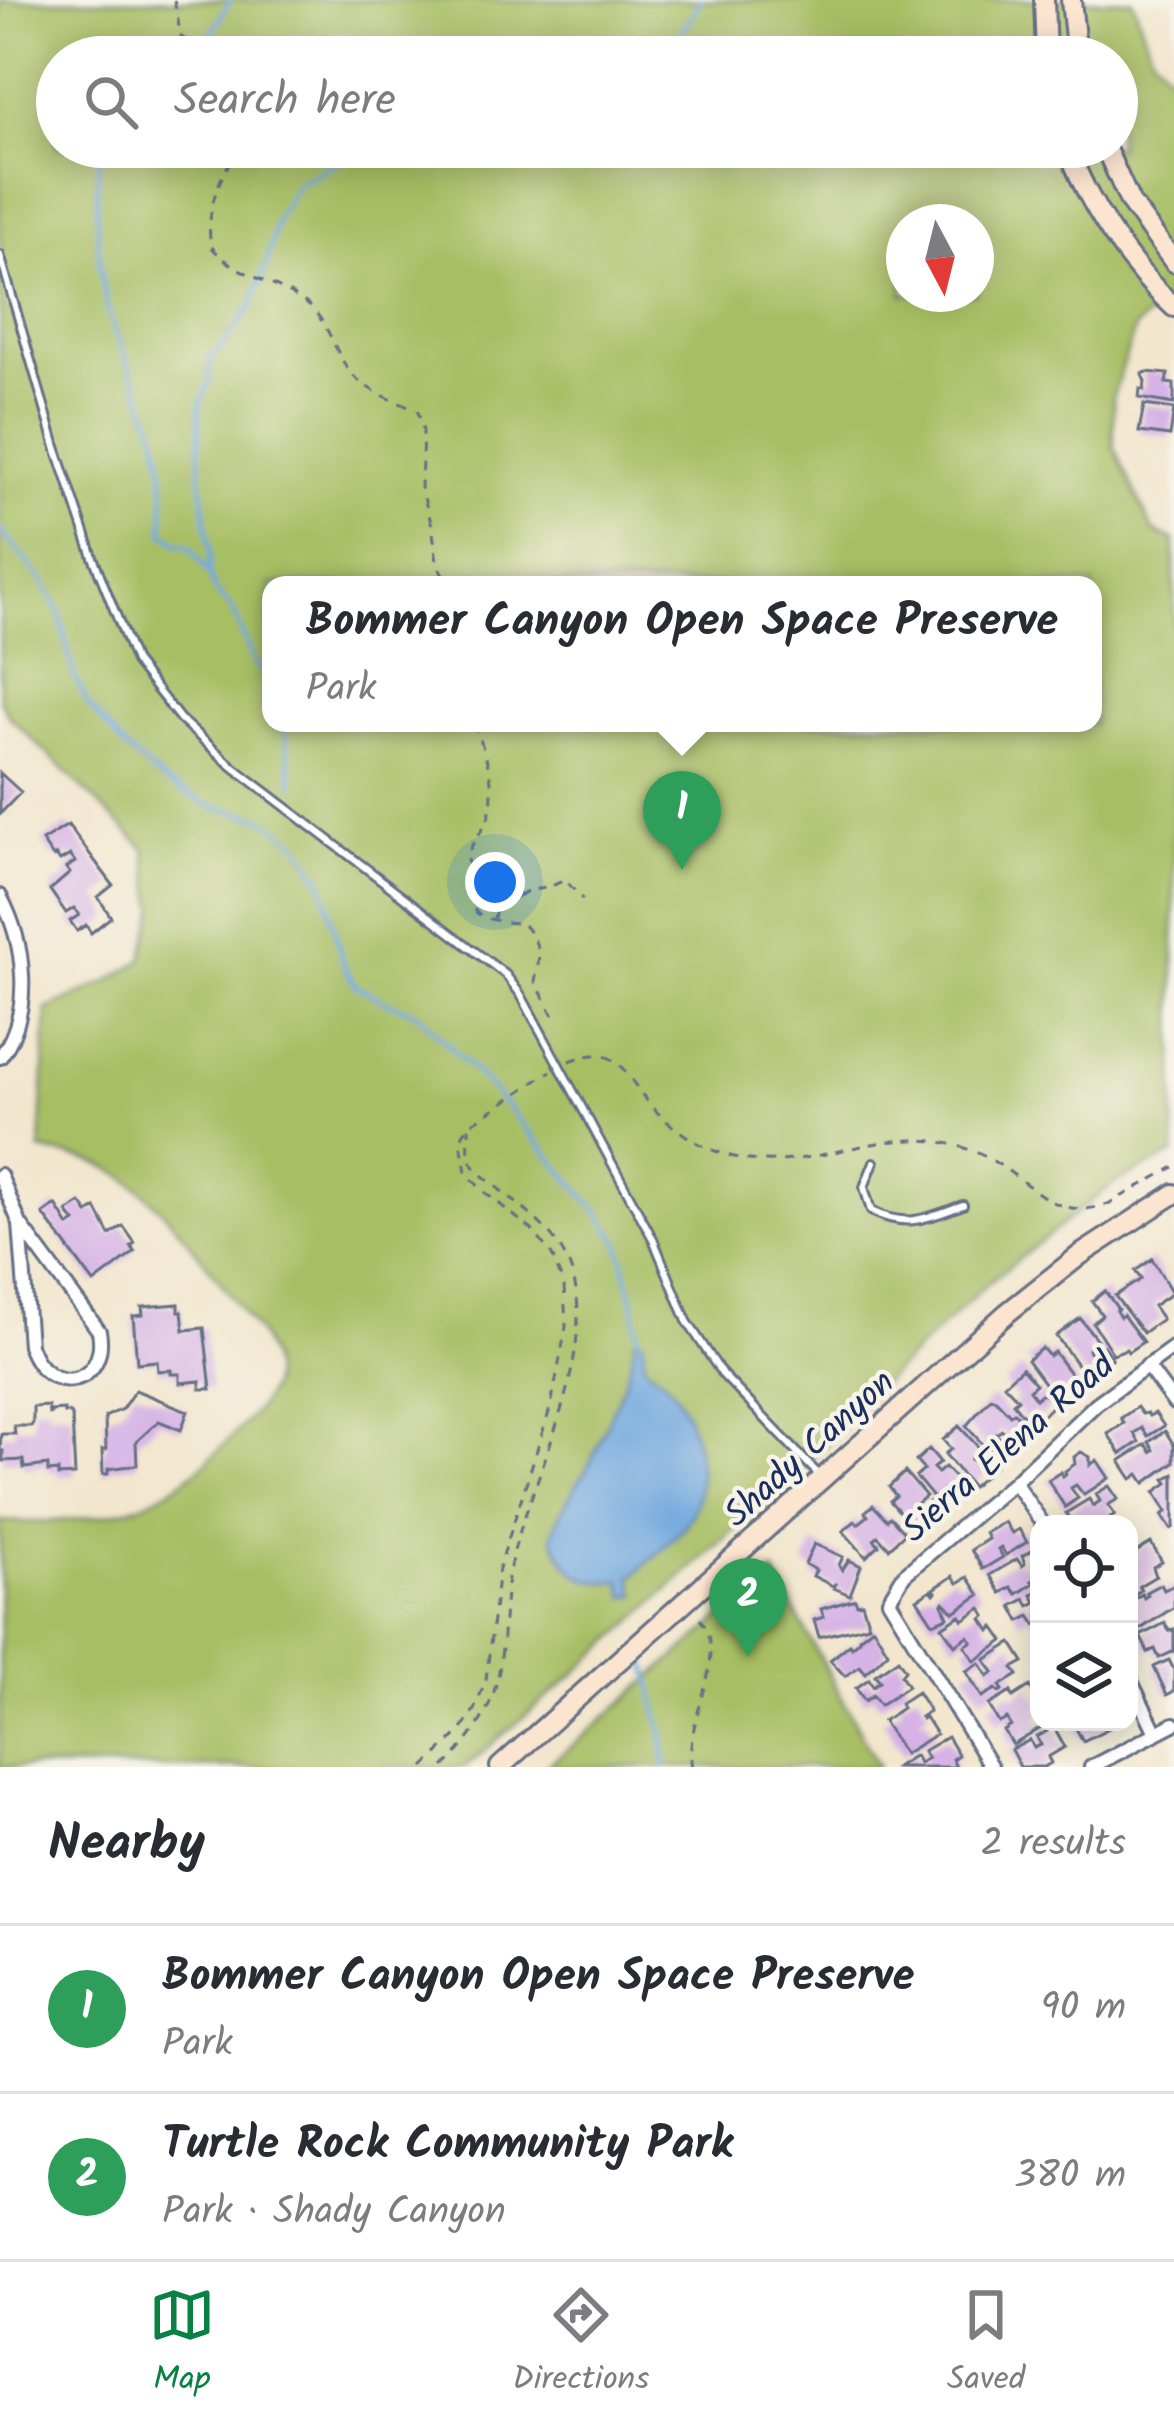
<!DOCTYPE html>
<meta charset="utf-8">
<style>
body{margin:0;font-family:Kalam,sans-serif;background:#f2f2f3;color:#2b2b33}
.controls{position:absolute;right:36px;bottom:36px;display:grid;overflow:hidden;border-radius:24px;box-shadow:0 6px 30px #0003}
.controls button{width:108px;height:108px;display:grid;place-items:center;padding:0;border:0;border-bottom:3px solid #e1e1e2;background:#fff;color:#2b2b33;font:60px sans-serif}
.compass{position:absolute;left:886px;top:204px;width:108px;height:108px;border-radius:50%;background:#fff;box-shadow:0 6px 30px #0003;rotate:173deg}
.you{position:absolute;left:495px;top:882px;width:42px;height:42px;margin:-30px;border:9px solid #fff;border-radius:50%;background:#1a73e8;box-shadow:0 0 0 18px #1a73e833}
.badge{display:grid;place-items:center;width:78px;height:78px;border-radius:50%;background:#0b8043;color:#fff;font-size:39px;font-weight:700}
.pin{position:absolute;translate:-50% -99px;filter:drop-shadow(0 3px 6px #0008)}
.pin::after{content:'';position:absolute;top:63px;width:42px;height:36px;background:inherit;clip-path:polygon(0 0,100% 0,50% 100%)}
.popup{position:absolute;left:262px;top:576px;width:840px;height:156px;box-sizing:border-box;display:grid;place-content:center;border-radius:24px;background:#fff;filter:drop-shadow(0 3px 9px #0005);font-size:39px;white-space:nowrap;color:#7c7c81}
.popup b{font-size:45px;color:#2b2b33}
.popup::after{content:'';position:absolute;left:50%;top:100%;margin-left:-24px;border:24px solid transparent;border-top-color:#fff}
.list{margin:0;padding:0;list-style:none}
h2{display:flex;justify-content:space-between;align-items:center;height:156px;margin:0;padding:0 48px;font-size:51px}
h2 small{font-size:39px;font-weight:400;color:#7c7c81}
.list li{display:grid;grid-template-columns:78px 1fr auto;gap:36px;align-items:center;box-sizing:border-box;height:168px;padding:0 48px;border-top:3px solid #e1e1e2}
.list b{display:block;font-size:45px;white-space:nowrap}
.list p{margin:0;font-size:39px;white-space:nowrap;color:#7c7c81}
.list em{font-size:39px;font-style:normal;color:#7c7c81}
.icon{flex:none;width:66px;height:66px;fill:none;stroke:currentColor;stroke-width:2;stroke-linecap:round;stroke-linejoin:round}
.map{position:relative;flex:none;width:1174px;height:1767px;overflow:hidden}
.search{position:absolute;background:#fff;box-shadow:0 6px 30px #0003;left:36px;right:36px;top:36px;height:132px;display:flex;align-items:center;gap:30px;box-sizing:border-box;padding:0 42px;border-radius:66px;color:#7c7c81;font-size:45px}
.sheet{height:492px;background:#fff}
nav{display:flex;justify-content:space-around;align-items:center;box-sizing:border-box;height:168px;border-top:3px solid #e1e1e2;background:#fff;font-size:33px;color:#7c7c81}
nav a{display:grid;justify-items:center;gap:6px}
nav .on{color:#0b8043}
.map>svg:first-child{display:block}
.green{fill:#a7be63;stroke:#617660;stroke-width:3;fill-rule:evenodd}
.water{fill:#71a8df;stroke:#466c9e;stroke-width:3}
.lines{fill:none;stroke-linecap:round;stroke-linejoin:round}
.stream{stroke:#71a8df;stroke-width:4.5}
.building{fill:#d6b2e6}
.lane-casing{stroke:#666f85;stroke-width:12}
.street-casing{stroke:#666f85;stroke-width:18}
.secondary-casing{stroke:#666f85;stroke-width:24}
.path{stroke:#666f85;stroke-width:3;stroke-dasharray:9 9;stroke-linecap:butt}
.lane{stroke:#fff;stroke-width:6}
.street{stroke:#fff;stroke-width:12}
.secondary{stroke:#fce5d0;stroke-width:18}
.labels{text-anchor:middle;stroke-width:9;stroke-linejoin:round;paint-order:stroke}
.street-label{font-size:36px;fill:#1b2f5e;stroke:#f7f3e8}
</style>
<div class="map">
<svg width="1174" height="1767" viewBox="0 0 1174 1767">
<rect width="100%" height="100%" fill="#f7f3e8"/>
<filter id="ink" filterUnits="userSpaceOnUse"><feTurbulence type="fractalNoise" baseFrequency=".00833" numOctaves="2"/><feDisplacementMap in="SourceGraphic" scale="24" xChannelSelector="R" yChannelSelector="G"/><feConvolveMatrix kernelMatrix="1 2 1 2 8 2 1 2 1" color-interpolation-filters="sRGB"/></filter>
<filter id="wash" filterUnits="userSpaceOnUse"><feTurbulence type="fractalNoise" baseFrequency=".004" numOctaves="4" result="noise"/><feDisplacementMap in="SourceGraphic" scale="48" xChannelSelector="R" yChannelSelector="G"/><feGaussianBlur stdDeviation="2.7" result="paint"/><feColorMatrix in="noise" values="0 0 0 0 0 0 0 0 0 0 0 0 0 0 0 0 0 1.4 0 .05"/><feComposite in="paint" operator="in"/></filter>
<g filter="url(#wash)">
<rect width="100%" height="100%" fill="#f2e6cd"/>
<path class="green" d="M0 0H1133L1151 53 1174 81V292L1135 328 1113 396 1114 447 1153 531 1174 540V1154L1113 1184 987 1284 874 1391 824 1448 577 1672 465 1767H0V1521C32 1524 91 1520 122 1511 172 1497 209 1462 243 1425 253 1414 265 1402 270 1387 275 1367 268 1351 259 1334 222 1286 164 1198 113 1170 91 1158 63 1155 40 1150L47 1009 109 981 142 960 155 909 145 849 9 716 0 701ZM57 57H1117V147H57ZM904 222H976V294H904ZM271 585H1093V723H271Z
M774 1572 879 1767H545L577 1742Z"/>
<path class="water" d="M635 1339 643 1340 644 1364C652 1373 665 1379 672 1389 696 1421 712 1489 686 1524 672 1543 649 1560 632 1577L636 1595 625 1597 621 1581C580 1587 567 1571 552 1536 559 1511 573 1492 586 1470 596 1454 601 1436 609 1419 621 1391 631 1369 635 1339Z"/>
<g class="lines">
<path class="stream" d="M199 57 230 0
M661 57 676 41 701 0
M103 147C92 183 97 268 107 306 119 351 144 393 157 438 166 468 165 500 163 531L178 543 190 546 207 570
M0 529 41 579 59 610 74 676 89 706 125 748 163 781 210 806 263 818 298 843 321 879 344 966 355 985 386 1002 417 1013 492 1089 599 1213 619 1242 634 1304 639 1345
M271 688 251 655 232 608 214 589 209 572 211 554 200 475 199 407 209 383 210 360 251 308 267 262 277 219 296 185 365 147
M284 723 293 785
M647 1664 663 1737 665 1767"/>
</g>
<g id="blocks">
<path class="building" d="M1147 372 1168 374 1166 383 1174 384V404L1139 398 1140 389 1144 390 1145 382 1142 374Z
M1144 405 1174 409 1170 436 1139 432Z
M0 773 21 792 0 814Z
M68 825 113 885 98 897 111 917 91 933 86 925 77 931 70 921 79 915 74 908 66 913 50 890 70 873 66 868 75 862 70 855 60 861 56 855 53 857 42 841Z
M508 877 519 895 499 907 489 890Z
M81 1203 88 1213 96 1208 110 1235 123 1226 135 1243 131 1246 135 1252 94 1283 43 1214 56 1205 69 1226 75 1222 67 1212Z
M1152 1259 1172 1293 1153 1306 1162 1319 1143 1333 1115 1296 1141 1279 1135 1271Z
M1105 1291 1118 1309 1116 1311 1120 1317 1123 1315 1143 1342 1128 1352 1126 1349 1113 1354 1093 1323 1102 1315 1092 1301Z
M179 1304V1311H182L184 1330 204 1328 211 1389H200V1381L180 1383V1374H171V1370L158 1371 157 1361 137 1363 133 1316 143 1315 142 1307Z
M1080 1318 1097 1340 1088 1350 1092 1355 1103 1346 1112 1358 1087 1378 1056 1336Z
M1042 1348 1049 1356 1054 1352 1079 1385 1058 1402 1027 1360Z
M1022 1368 1036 1384 1029 1390 1036 1399 1043 1392 1054 1404 1040 1418 1034 1412 1026 1419 1013 1403 1018 1399 1004 1384Z
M135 1390 188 1411 181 1430 159 1421 136 1442 137 1465 108 1469V1474H103L102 1450H106L105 1417 122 1409Z
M991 1398 995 1399 1010 1415 1014 1412 1027 1427 1012 1441 1002 1430 996 1434 1001 1439 988 1450 966 1426Z
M48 1406 49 1414H51V1411L64 1410V1413H70L72 1417 75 1475 58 1476V1471L48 1472V1465L24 1468 23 1460 3 1461V1451H0L1 1434H15L14 1426H31L33 1423V1407Z
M1137 1407 1142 1414 1147 1413 1149 1416 1155 1413 1164 1426 1148 1436 1142 1428 1134 1433 1139 1442 1121 1454 1108 1434 1124 1423 1121 1418Z
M959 1426 980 1449 971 1459 974 1461 983 1453 995 1466 972 1487 945 1454 951 1449 943 1440Z
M1165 1431 1174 1445V1462L1145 1483 1139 1474 1132 1479 1120 1461 1146 1444 1151 1452 1154 1450 1149 1442Z
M929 1449 940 1462 933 1468 938 1473 945 1467 964 1488 950 1501 945 1495 937 1502 916 1477 924 1470 916 1461Z
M1081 1452 1090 1457V1465L1097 1460 1109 1478 1084 1495 1076 1485 1071 1488 1078 1498 1065 1507 1048 1480 1061 1472 1063 1476 1066 1474 1065 1471 1075 1464 1074 1457Z
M905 1472 926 1496 914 1506 919 1511 930 1501 941 1513 919 1532 909 1521 905 1525 900 1520 904 1517 890 1501 896 1496 889 1487Z
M1174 1474V1527L1171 1529 1162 1515 1167 1512 1155 1492 1168 1483 1165 1479Z
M1109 1486 1118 1499 1108 1505 1115 1515 1101 1524H1073L1066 1513 1089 1499 1093 1506 1100 1501 1096 1494Z
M873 1505 887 1520 890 1517 905 1533 889 1548 878 1536 874 1539 879 1545 866 1557 843 1531 855 1521 858 1524 868 1516 865 1512Z
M1004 1522 1012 1533 1019 1529 1027 1542 1006 1555 1001 1547 998 1549 1003 1557 983 1569 971 1550 988 1539 985 1533Z
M1151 1543 1162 1562 1153 1567 1156 1576 1139 1586 1141 1590 1135 1594 1133 1590 1129 1592V1556Z
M814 1544 843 1557 839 1565 842 1570 849 1560 861 1566 850 1595 834 1588 836 1583 833 1586 813 1576 816 1570 805 1564Z
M1035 1549 1039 1555V1585L1035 1579 1032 1581 1034 1583 1017 1594 1011 1587 1001 1593 990 1575 1017 1559 1022 1566 1025 1564 1022 1556Z
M953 1576 958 1583 968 1577 980 1595 954 1612 944 1602 942 1604 948 1617 933 1623 917 1599 931 1590 934 1594 936 1592 934 1589Z
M1161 1584 1164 1590 1174 1585V1607L1139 1630 1129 1611V1602L1142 1594 1144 1598 1148 1595 1146 1592Z
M1039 1590V1623L1036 1625 1030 1616 1020 1621 1012 1606 1025 1599 1029 1606 1036 1602 1032 1595Z
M855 1599 857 1604 862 1603 869 1625 819 1637 814 1620 824 1617 821 1609Z
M981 1608 986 1616 982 1619 990 1631 994 1627 1004 1641 975 1661 965 1646 972 1641 968 1636 955 1645 942 1627 960 1615 963 1620Z
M1165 1623 1169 1631 1174 1629V1651L1159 1658 1155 1649 1148 1652 1140 1636Z
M873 1627 888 1652 866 1673 860 1666 845 1676 830 1660 850 1644 852 1647 860 1640 859 1638Z
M1012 1643 1024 1662 1013 1668 1018 1675 1000 1686 1003 1690 999 1692 996 1689 982 1697 966 1671 980 1663 988 1676 994 1672 985 1660Z
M898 1659 905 1670 901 1675 908 1686 880 1705 873 1695 865 1701 856 1688 869 1679 873 1686 880 1681 875 1675Z
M1169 1660 1174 1670V1691L1167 1695 1154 1667Z
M1030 1686 1039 1701V1722H1044L1046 1725 1013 1745 1004 1731 1011 1726 1007 1719 999 1723 989 1705 1011 1692 1013 1697Z
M917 1692 929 1711 920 1717 922 1719 925 1717 936 1734 904 1754 883 1721 902 1708 900 1703Z
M1081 1722H1108L1111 1727 1083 1741 1074 1725Z
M1054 1727 1065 1747 1048 1757 1051 1763 1044 1767H1020L1011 1750 1030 1740 1034 1748 1041 1745 1037 1737Z
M947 1737 958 1755 952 1759 956 1767H896L915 1755 919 1763 928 1758 923 1751Z"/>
</g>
</g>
<g filter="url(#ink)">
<use href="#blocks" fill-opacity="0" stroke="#666f85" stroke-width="3"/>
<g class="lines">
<defs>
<path id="lane" d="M0 255 56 447 93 557 135 662 180 719 232 766 506 975 521 995 653 1239 687 1321 722 1374 821 1477
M874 1162 864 1187 871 1211C908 1229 927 1218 963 1205"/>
<path id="street" d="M0 896C25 942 34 1013 0 1057
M0 1175 20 1224 99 1331C109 1385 47 1400 29 1345L20 1224
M1147 1366 1174 1403
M1014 1482 1043 1524
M1129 1677 1155 1731
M991 1767 889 1600 904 1575 1014 1482 1096 1404 1174 1347
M1091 1767 1174 1724"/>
<path id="secondary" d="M1044 0 1046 57
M1071 0 1077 57
M1068 147C1086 202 1131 268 1174 307
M1105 147 1130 202 1174 262
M500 1767 1007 1313 1080 1255 1174 1194"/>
</defs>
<use href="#lane" class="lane-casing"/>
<use href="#street" class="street-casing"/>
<use href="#secondary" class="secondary-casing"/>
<path class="path" d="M174 0 181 37 214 57
M242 147C219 171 205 213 211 246 233 275 278 282 307 304 327 320 333 347 347 368 362 391 395 399 418 412L423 431 421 488 432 525 437 562 447 585
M474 723C484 750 499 789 488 818 481 835 469 843 467 861L475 872C460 920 484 919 523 924 541 945 541 954 535 981L553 1015 551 1024
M494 918 496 909 529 890 547 888 565 880 583 900
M570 1061C617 1042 622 1071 648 1102 662 1119 679 1132 698 1143 785 1189 848 1132 933 1141 958 1144 980 1152 1001 1166 1038 1190 1059 1221 1108 1204L1174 1167
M424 1767 461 1731 474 1710 486 1680 499 1568 551 1406 566 1327 564 1286 552 1255 532 1230 482 1190 466 1172 461 1143 463 1134 471 1124 551 1071
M444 1767C464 1747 480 1726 491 1700 508 1656 500 1608 511 1563 530 1480 600 1355 571 1270 558 1233 527 1212 499 1189 490 1181 478 1174 472 1163 466 1152 470 1140 469 1127
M692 1767C682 1718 736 1652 696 1615"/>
<use href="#lane" class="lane"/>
<use href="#street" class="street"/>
<use href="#secondary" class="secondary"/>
</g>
</g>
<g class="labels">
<g class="street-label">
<text transform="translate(1007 1446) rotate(-41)" y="13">Sierra Elena Road</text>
<text transform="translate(808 1447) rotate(-42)" y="13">Shady Canyon</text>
</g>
</g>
</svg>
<div class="controls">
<button><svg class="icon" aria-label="locate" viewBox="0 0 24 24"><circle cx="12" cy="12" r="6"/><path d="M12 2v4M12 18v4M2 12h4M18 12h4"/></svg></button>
<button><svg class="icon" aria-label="layers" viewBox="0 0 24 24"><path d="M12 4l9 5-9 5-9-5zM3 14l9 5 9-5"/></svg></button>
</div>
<svg class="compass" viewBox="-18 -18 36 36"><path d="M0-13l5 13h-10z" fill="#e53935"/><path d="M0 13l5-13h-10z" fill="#7c7c81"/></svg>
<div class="you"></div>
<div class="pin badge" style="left:682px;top:870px;background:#2e9e5b">1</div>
<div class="popup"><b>Bommer Canyon Open Space Preserve</b>Park</div>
<div class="pin badge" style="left:748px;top:1657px;background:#2e9e5b">2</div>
<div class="search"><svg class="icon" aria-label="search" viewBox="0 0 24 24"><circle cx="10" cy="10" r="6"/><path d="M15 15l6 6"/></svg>Search here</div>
</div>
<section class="sheet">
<h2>Nearby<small>2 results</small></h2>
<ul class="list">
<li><span class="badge" style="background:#2e9e5b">1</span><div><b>Bommer Canyon Open Space Preserve</b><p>Park</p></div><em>90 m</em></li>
<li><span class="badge" style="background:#2e9e5b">2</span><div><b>Turtle Rock Community Park</b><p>Park · Shady Canyon</p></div><em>380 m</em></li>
</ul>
</section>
<nav>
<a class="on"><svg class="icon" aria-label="map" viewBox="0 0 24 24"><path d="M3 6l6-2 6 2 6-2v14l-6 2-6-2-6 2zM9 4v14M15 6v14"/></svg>Map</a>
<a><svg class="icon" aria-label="directions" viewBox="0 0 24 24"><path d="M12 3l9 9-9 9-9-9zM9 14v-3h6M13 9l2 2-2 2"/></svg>Directions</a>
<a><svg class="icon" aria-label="saved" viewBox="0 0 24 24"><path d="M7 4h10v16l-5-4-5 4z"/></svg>Saved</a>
</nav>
